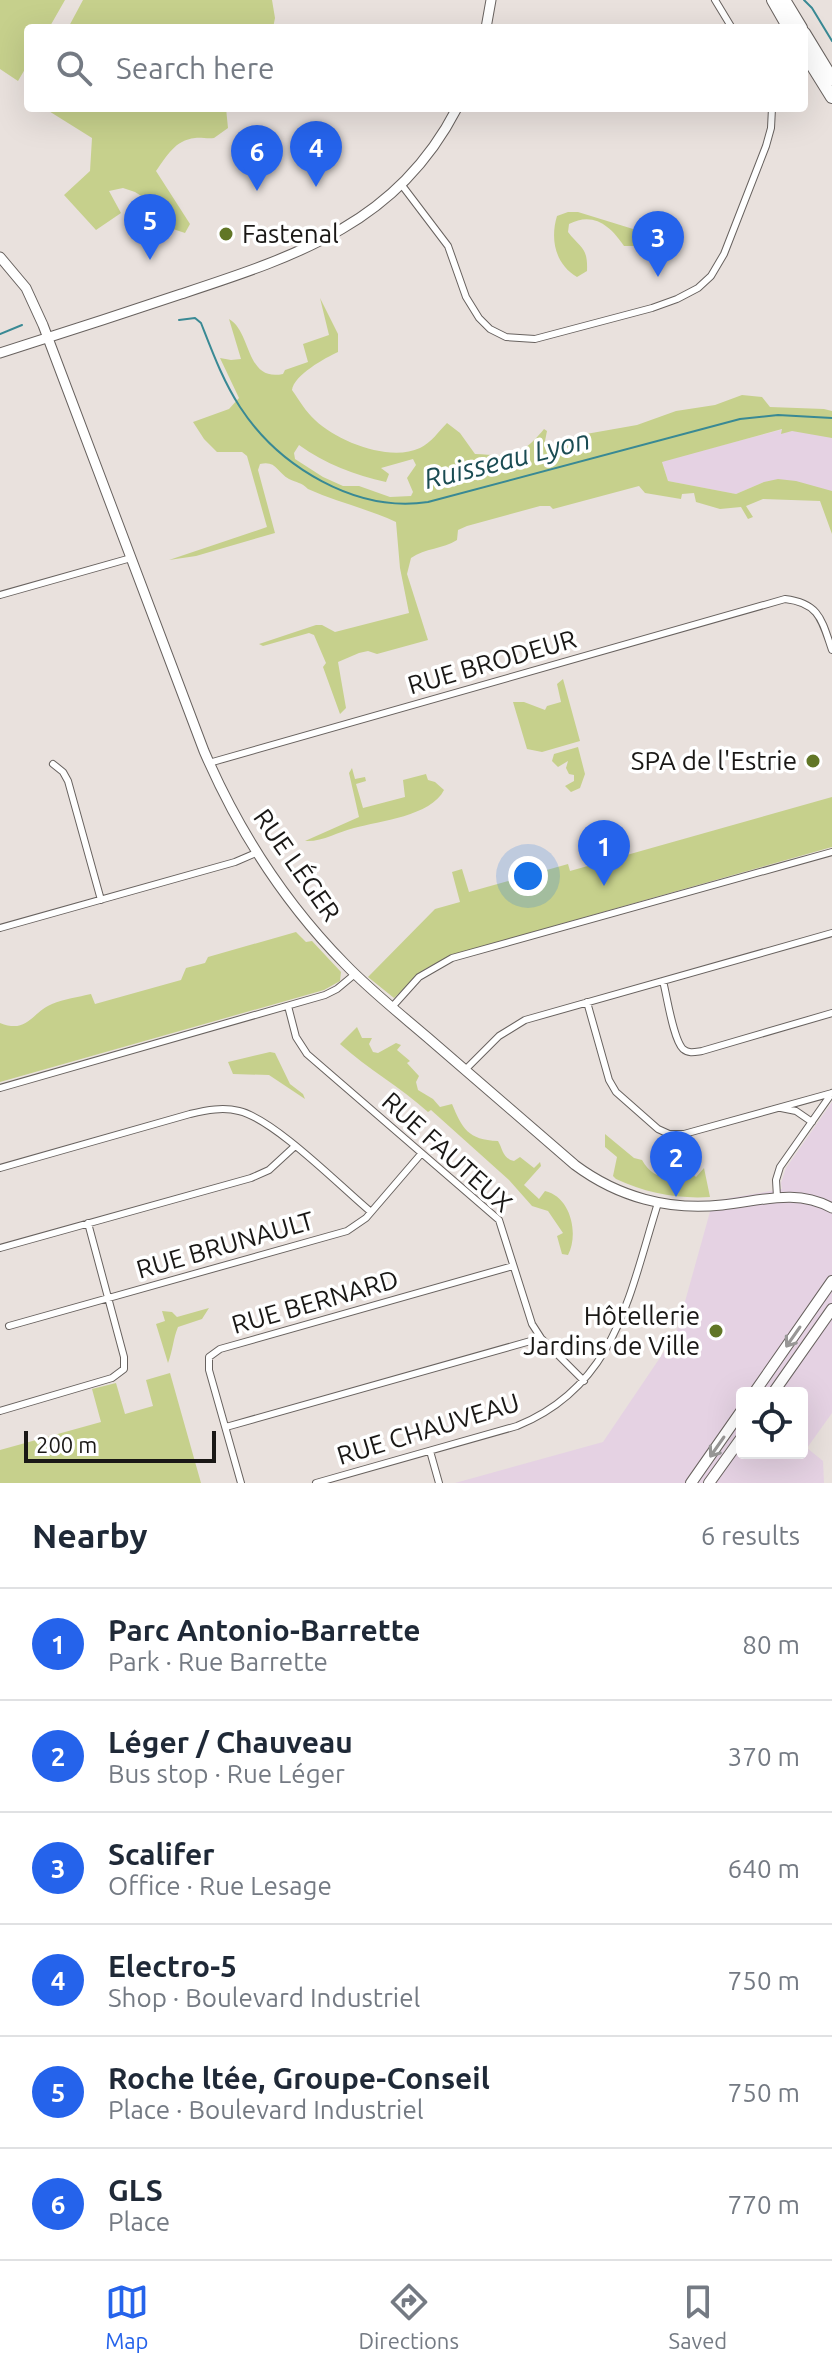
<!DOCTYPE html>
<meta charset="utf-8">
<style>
body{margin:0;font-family:Ubuntu,sans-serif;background:#f2f2f3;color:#1f2937}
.controls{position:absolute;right:24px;bottom:24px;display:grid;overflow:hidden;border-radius:8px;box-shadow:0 8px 32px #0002}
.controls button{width:72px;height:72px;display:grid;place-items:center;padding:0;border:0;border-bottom:2px solid #e0e1e3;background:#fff;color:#1f2937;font:40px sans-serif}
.scale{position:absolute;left:24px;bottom:20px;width:192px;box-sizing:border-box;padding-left:8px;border:4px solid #1a1816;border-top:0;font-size:22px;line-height:28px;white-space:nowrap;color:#1a1816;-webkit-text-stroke:6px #fff;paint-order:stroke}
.you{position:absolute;left:528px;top:876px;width:28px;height:28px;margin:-20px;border:6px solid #fff;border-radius:50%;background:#1a73e8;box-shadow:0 0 0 12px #1a73e833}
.badge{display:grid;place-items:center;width:52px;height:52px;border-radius:50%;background:#2563eb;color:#fff;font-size:26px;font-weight:700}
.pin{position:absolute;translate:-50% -66px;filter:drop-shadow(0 2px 4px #0008)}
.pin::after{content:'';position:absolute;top:42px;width:28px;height:24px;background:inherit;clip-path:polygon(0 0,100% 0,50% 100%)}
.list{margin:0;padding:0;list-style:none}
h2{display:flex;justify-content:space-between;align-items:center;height:104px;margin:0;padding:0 32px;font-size:34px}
h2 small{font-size:26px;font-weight:400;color:#747a83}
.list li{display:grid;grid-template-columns:52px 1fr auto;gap:24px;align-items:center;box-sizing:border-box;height:112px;padding:0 32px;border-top:2px solid #e0e1e3}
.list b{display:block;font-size:30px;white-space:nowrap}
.list p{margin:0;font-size:26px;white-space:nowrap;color:#747a83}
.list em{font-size:26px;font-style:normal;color:#747a83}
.icon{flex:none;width:44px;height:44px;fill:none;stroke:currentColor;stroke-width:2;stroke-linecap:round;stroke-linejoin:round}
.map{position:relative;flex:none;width:832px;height:1483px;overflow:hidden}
.search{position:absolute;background:#fff;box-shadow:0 8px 32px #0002;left:24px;right:24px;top:24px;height:88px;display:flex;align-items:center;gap:20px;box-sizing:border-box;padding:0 28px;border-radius:8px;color:#747a83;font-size:30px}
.sheet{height:776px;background:#fff}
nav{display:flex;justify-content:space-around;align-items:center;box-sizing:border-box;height:112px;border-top:2px solid #e0e1e3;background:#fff;font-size:22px;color:#747a83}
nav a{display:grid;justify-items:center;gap:4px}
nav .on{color:#2563eb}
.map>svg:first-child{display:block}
.commercial{fill:#e5d2e3;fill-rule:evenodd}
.green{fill:#c6d08c;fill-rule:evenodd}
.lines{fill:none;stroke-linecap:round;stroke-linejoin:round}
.stream{stroke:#398994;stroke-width:2}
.street-casing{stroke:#68625f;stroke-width:8}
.secondary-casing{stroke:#68625f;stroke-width:11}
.primary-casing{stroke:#68625f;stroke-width:12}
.highway-casing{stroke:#68625f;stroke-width:14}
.street{stroke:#fff;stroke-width:6}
.secondary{stroke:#fff;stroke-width:9}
.primary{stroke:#fff;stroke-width:10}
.highway{stroke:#fff;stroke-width:12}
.oneway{stroke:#989796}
.poi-dot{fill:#617626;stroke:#fff;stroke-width:3}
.labels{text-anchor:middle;stroke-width:7;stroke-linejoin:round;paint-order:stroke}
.poi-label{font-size:26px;fill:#1a1816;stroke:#fff;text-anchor:end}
.street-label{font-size:26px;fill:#1a1816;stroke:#fff}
.water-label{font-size:28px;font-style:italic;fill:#1a4c53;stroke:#fff}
</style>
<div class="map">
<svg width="832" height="1483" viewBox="0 0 832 1483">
<rect width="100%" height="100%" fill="#e9e1dd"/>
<path class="commercial" d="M832 426V498L764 482 736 494 668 481 662 461 784 429Z
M832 1102V1413L807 1448 823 1461 824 1483H455L603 1442 676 1334 713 1201 782 1189 781 1183 786 1168ZM742 1393H802V1453H742Z"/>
<path class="green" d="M0 0H65L49 28H28V64L18 81 0 69Z
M83 0H272L275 18 273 28H68Z
M44 108H226L228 128 214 138C207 139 201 137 195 138 175 140 167 156 156 171L190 224 185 233 161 225 146 199 135 192 123 188 109 191 121 213 96 230 64 195 90 171 92 138Z
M568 212H578L659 237 658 241 643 246H624C611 226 593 211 569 224L568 232C581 249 588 247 587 271L577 277C555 264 550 239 557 216Z
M320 298 338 334V352C325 358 294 375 292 390 299 400 306 412 315 420 338 442 390 462 420 448 431 443 439 431 447 423L460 433 475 454C511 456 520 458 544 429L547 431 544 446 548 450 586 434 637 425 676 411 715 405 742 395 762 397 770 407 824 409 832 411V438L792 431 781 434 782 429 662 462 668 481 736 494 764 482 778 479 796 481 832 491V534L820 501 763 499 746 506 753 517 748 519 741 507 720 509 696 502 694 493 682 494 681 499 645 493 639 486 553 509 550 506H540L467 526 458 530 457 540C443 549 425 548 411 558L407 574 428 640 377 654 368 651 359 653 338 662 346 708 340 714 323 667 326 663 314 635 309 633 263 646 259 644 316 625H322L335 632 409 613 400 568 396 522C368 509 337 502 308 489 301 482 297 483 289 479 277 472 276 460 260 464L258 470 275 533 196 556 169 560 267 527 247 456 242 452H217L204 439 193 422 229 409 239 398 220 358 231 360 241 359 229 319C252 332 245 382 283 374L285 370 308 362 303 344 329 335ZM299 445C325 464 355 475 386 482L389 474 381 468 413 459 416 465 407 478 413 492 411 496 390 497 359 486H343L323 477 295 459 294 453Z
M563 679 580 741 542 752 527 749 513 702H524L545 710 547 706 561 702 557 684Z
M578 747 585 774 580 788 571 792 565 786 574 781V775L569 774 566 768 568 761 558 767 552 761 554 754Z
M352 768 355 779 365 777 366 781 356 784 363 808 405 797 403 780 426 774 428 780 435 782 444 790C431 816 380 821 354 828 337 832 323 842 305 841L359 817 349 773Z
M832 797V847L455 954 425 969 394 998 368 977 435 909 460 902 452 872 462 869 469 892 568 864 570 871Z
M296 932 306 942 312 941 341 972 340 981 324 990 0 1082V1023C28 1034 31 1013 52 1004 64 999 78 997 91 994L95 1004 181 980 186 968 205 963 208 957Z
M357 1027 362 1038H372L369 1044 373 1052 378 1053 396 1043 401 1045 397 1050 410 1061 407 1063 419 1076 416 1082 418 1090 433 1099 440 1107 452 1104C462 1128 468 1140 498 1141 503 1149 502 1158 514 1161L520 1157 534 1168 540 1162 541 1166 524 1185 539 1199 545 1191C571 1197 579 1234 568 1255L562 1254 557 1236 563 1233 548 1211 532 1206 509 1180 431 1110 428 1112C400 1087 368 1069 340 1044Z
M270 1052 275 1053 290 1084 303 1094 305 1099 269 1075 233 1074 228 1062Z
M605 1134 634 1158 642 1160C651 1175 660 1179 678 1176L688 1165 687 1161 694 1159 696 1166 691 1173 696 1177 704 1168 710 1197C677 1199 646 1193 616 1179L613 1176 617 1157 605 1147Z
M209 1308 202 1319 178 1327C173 1339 173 1350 168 1363L156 1324 165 1321 162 1311 172 1312 177 1317Z
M170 1373 201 1483H0V1450L101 1422 92 1389 116 1383 125 1414 153 1406 146 1380Z"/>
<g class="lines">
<path class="stream" d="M804 0 812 8 832 41
M179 320 195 318 201 323C212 351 223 381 240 407 279 467 356 513 428 502L740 419 778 415 832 418
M0 334 22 325"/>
<defs>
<path id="street" d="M715 0 732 28
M401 184 448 246 466 297 479 318 490 329 506 337 535 339 652 308 677 299 698 288 711 276 724 254 766 146 771 128 772 108
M0 595 131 558
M209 763 785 599C820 603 822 621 832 650
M53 764 63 772 68 781 101 900
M0 928 235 862 256 853
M663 981C667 996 673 1039 683 1049 689 1054 695 1052 702 1051L832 1013
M587 1002 609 1080 616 1092 658 1129 669 1134H684L832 1093
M288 1006 296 1037 307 1054 499 1220 532 1324 541 1338 584 1381
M392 1007 419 977 452 958 832 852
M465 1070 499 1036 525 1020 832 933
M0 1088 325 995 337 989 355 974
M781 1108 796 1111 812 1122
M0 1168 190 1114C207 1110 223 1107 239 1111 274 1119 341 1187 371 1212
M777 1197 776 1180 780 1167 832 1093
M0 1248 251 1178 269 1170 294 1147
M9 1326 347 1231 366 1218 421 1154
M0 1411 112 1378 124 1369V1357L88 1223
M226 1427 541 1338
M430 1451 439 1483
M241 1483 209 1370V1357L220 1349 513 1266
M316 1483 517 1426C616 1386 629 1295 658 1203"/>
<path id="secondary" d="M486 28 491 0
M0 257 26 288 43 325 204 751C238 830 284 902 345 964 370 990 399 1013 427 1037 477 1080 526 1123 575 1165 618 1197 669 1211 722 1205 761 1201 796 1188 832 1208
M0 353C60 334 121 314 181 294 296 256 397 224 457 108"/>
<path id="primary" d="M754 1393 832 1281
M773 1393 832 1309
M691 1483 742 1410
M709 1483 742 1437"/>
<path id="highway" d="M773 0 789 28
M784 0 801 28
M804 33 832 79
M804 52 832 97"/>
</defs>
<use href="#street" class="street-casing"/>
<use href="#secondary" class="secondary-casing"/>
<use href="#primary" class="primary-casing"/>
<use href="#highway" class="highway-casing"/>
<use href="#street" class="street"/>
<use href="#secondary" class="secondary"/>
<use href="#primary" class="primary"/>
<use href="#highway" class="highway"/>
</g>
<defs><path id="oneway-shaft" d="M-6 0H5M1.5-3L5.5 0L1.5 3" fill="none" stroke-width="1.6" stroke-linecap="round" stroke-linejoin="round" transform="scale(2)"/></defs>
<g class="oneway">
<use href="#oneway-shaft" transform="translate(793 1337) rotate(125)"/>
<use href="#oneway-shaft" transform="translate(717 1447) rotate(125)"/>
</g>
<g class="poi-dot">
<circle cx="226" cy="234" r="8"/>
<circle cx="813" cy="761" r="8"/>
<circle cx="716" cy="1331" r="8"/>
</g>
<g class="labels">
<g class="poi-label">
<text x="242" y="243" text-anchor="start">Fastenal</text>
<text x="797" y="770">SPA de l'Estrie</text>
<text x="700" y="1325">Hôtellerie<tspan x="700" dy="30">Jardins de Ville</tspan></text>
</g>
<g class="street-label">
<text transform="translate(492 662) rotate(-16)" y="9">RUE BRODEUR</text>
<text transform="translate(297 865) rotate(55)" y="9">RUE LÉGER</text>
<text transform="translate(447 1152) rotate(42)" y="9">RUE FAUTEUX</text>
<text transform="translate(225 1245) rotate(-16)" y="9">RUE BRUNAULT</text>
<text transform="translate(315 1302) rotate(-16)" y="9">RUE BERNARD</text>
<text transform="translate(428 1429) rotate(-17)" y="9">RUE CHAUVEAU</text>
</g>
<g class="water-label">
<text transform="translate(507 459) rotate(-14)" y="10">Ruisseau Lyon</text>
</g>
</g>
</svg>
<div class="controls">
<button><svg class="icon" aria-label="locate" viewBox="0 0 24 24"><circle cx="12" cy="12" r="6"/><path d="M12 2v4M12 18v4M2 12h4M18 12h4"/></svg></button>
</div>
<div class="scale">200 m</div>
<div class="you"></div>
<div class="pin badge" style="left:604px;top:886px">1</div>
<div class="pin badge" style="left:676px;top:1197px">2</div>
<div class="pin badge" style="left:658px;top:277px">3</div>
<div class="pin badge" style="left:316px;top:187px">4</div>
<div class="pin badge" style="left:150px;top:260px">5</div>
<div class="pin badge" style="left:257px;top:191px">6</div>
<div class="search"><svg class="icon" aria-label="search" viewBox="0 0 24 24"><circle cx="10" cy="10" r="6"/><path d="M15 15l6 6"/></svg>Search here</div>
</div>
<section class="sheet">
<h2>Nearby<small>6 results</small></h2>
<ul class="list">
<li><span class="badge">1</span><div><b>Parc Antonio-Barrette</b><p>Park · Rue Barrette</p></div><em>80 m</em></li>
<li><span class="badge">2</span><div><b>Léger / Chauveau</b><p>Bus stop · Rue Léger</p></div><em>370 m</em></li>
<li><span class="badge">3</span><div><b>Scalifer</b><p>Office · Rue Lesage</p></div><em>640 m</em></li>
<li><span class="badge">4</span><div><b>Electro-5</b><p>Shop · Boulevard Industriel</p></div><em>750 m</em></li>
<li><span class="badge">5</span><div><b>Roche ltée, Groupe-Conseil</b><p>Place · Boulevard Industriel</p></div><em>750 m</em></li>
<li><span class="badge">6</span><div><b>GLS</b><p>Place</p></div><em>770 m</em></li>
</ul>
</section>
<nav>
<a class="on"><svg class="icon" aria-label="map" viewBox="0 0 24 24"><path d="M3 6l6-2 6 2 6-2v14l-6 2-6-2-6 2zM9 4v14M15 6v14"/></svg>Map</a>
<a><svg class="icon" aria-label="directions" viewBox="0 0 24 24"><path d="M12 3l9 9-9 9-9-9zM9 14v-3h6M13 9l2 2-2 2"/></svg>Directions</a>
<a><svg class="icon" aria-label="saved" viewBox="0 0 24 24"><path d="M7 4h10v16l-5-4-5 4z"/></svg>Saved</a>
</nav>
